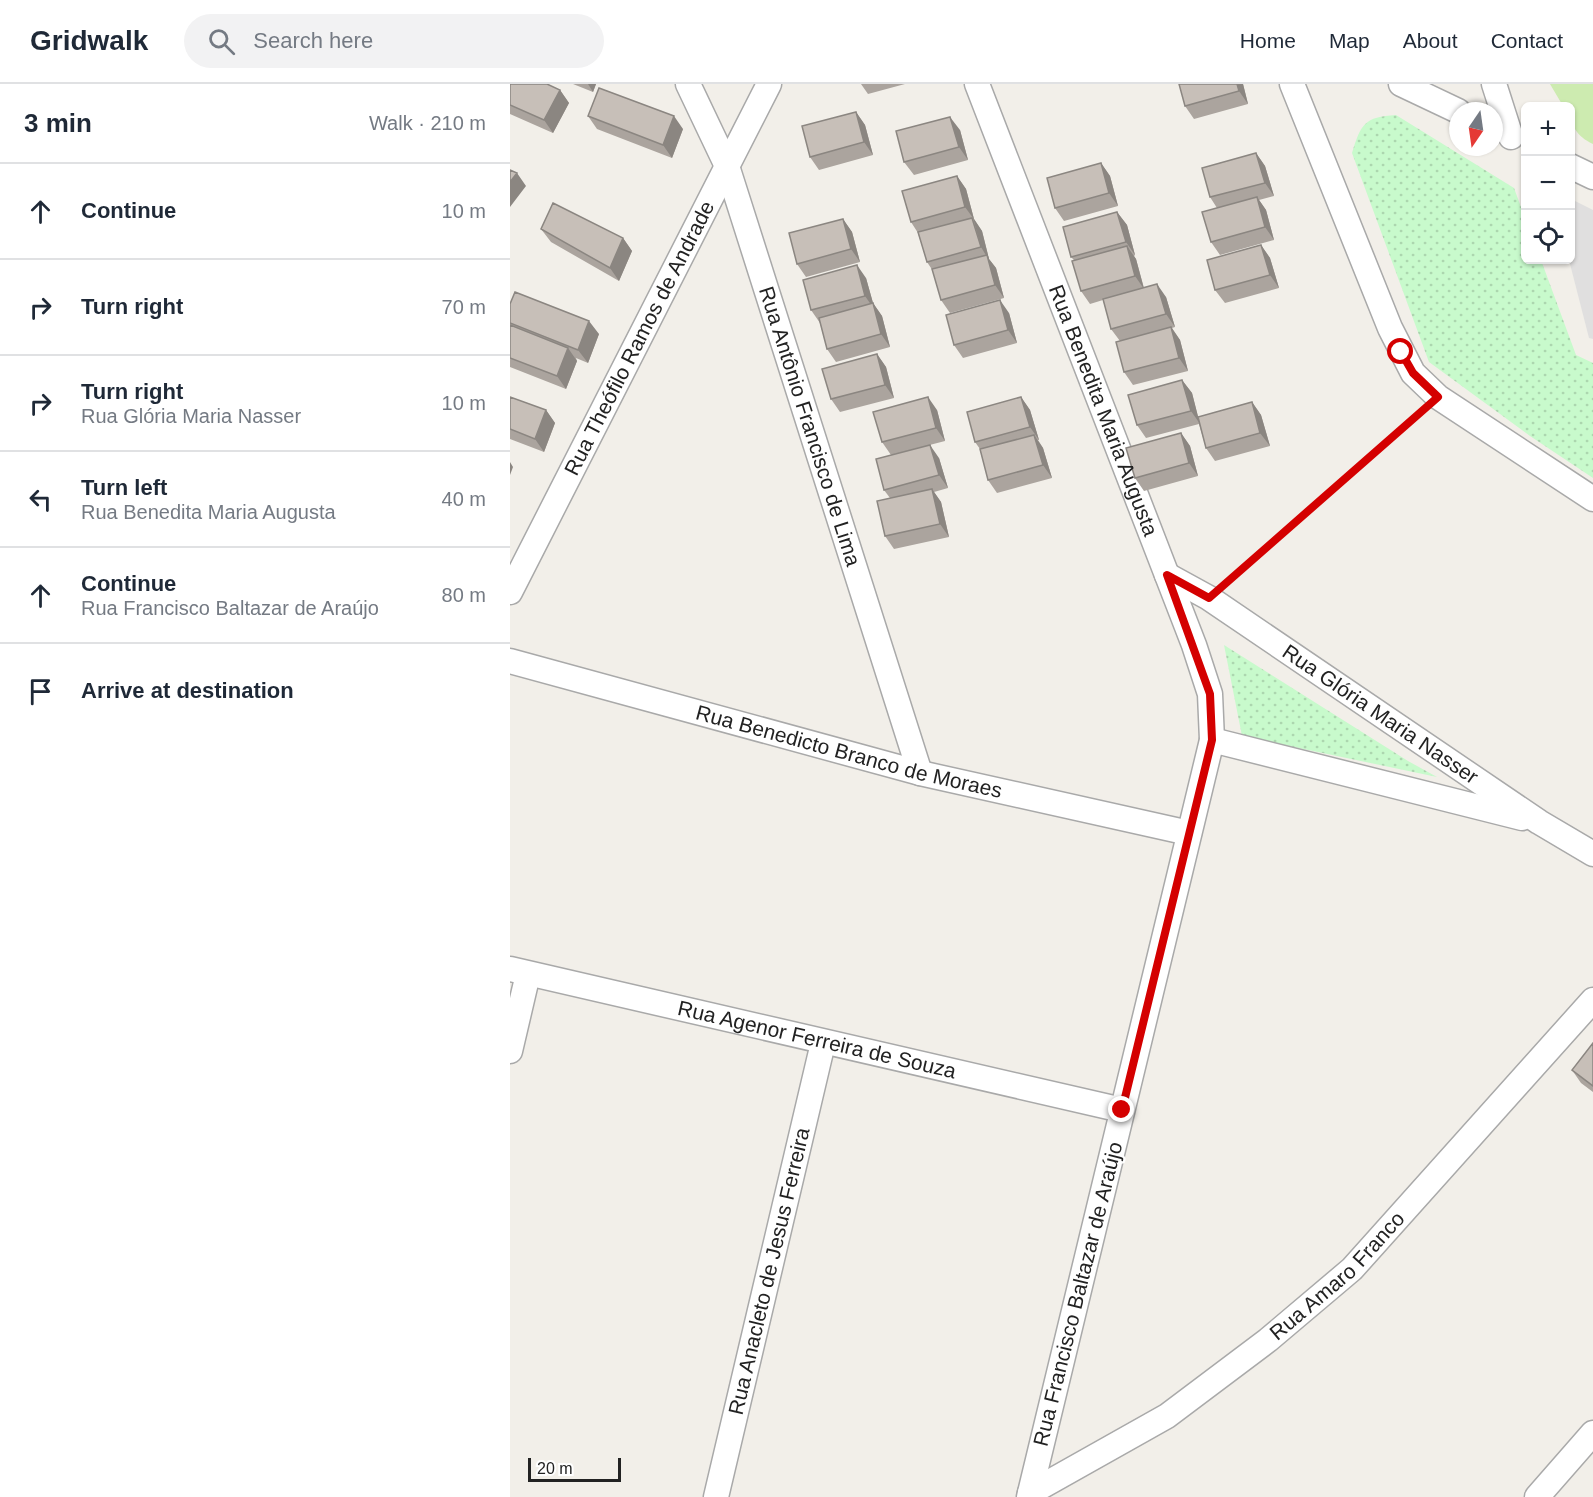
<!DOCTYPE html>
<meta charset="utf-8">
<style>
body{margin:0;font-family:Arial,sans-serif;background:#f2f2f3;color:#1f2937}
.controls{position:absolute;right:18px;top:18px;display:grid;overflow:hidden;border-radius:9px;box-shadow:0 2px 4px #0004}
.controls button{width:54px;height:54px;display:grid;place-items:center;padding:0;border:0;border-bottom:2px solid #e0e1e3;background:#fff;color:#1f2937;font:30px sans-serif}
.compass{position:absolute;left:939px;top:18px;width:54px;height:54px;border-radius:50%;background:#fff;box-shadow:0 2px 4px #0004;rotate:193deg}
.scale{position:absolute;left:18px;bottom:15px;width:93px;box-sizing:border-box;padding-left:6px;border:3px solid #222;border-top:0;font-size:16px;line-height:21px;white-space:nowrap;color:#222;-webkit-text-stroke:4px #fff;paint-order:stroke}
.stop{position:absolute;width:18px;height:18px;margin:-14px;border:4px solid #d40000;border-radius:50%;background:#fff}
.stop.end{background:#d40000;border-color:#fff;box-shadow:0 2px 6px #0008}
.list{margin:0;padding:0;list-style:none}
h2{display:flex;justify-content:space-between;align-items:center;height:78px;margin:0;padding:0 24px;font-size:26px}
h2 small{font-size:20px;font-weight:400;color:#747a83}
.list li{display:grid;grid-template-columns:39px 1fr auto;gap:18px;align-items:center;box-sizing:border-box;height:96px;padding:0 24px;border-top:2px solid #e0e1e3}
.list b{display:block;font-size:22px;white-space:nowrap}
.list p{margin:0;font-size:20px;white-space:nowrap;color:#747a83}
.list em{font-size:20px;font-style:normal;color:#747a83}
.icon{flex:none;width:33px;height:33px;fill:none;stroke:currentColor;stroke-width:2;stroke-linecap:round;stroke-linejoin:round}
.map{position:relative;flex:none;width:1083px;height:1413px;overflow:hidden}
header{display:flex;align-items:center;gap:36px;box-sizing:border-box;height:84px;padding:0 30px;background:#fff;border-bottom:2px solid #e0e1e3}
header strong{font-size:28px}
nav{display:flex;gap:33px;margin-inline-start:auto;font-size:21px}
.search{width:420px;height:54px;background:#f2f2f3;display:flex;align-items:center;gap:15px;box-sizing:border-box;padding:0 21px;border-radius:33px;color:#747a83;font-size:22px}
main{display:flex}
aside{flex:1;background:#fff}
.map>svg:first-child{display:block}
.residential{fill:#e0dfdf}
.grass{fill:#cdebb0}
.park{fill:url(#park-dots)}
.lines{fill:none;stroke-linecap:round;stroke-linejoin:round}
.minor-casing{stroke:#a9a9a9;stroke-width:27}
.path{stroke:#fa8072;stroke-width:4;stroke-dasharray:3 3;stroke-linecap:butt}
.minor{stroke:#fff;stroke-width:24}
.wall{fill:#aba49e}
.shaded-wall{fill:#8b8681}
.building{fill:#c7bfb8;stroke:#8b8681;stroke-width:1.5}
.route{stroke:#d40000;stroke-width:8}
.labels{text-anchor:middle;stroke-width:4.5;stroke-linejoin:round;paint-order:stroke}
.street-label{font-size:21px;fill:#222;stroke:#fff}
</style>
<header>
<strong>Gridwalk</strong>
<div class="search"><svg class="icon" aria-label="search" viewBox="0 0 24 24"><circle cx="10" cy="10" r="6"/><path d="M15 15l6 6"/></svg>Search here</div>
<nav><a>Home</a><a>Map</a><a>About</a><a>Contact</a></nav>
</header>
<main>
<aside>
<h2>3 min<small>Walk · 210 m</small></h2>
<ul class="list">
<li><svg class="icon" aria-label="ahead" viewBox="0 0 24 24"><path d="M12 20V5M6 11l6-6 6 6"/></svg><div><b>Continue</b></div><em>10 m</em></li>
<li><svg class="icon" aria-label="right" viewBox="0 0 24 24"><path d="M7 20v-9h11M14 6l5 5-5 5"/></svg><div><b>Turn right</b></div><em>70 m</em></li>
<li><svg class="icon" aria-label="right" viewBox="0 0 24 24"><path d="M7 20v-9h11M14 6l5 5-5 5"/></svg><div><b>Turn right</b><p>Rua Glória Maria Nasser</p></div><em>10 m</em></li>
<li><svg class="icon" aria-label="left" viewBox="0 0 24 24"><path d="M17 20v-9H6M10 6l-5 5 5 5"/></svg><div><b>Turn left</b><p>Rua Benedita Maria Augusta</p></div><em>40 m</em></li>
<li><svg class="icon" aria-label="ahead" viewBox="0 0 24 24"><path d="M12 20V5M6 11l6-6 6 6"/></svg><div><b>Continue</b><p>Rua Francisco Baltazar de Araújo</p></div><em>80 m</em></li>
<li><svg class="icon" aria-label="arrive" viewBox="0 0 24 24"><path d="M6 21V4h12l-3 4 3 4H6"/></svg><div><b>Arrive at destination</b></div></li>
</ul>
</aside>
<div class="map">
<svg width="1083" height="1413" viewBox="0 0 1083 1413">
<defs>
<pattern id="park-dots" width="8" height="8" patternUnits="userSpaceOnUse" patternTransform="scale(1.5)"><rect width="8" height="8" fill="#c8facc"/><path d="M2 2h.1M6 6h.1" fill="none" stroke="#acd6af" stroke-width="1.8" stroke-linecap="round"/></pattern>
</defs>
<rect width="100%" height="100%" fill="#f2efe9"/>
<path class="residential" d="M1061 115 1083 126V255L1079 254 1059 176Z"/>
<path class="grass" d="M1040 0H1083V60C1066 52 1060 41 1060 22H1053Z"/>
<path class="park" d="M886 31 1004 104 1015 134 1016 176H1031L1066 271 1083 279V394L1020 352 919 278 842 69C851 40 854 33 886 31Z
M714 561 898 677 927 693 732 652Z"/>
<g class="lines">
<defs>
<g id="minor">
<path id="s1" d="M178 0 217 82 410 689"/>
<path id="s2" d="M467 0 684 561 700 610 702 656 519 1413"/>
<path d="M782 0 880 244 903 289 928 313 1083 415"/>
<path d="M891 0 948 27"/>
<path d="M984 0 1001 53"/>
<path d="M1060 82 1083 93"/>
<path id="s3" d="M657 491 699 514 1029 738 1083 770"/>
<path id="s4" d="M0 508 259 0"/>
<path id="s5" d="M0 577 410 689 679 749"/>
<path d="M702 656 1012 734"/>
<path id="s6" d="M0 885 612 1026"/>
<path d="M0 967 18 890"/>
<path id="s7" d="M520 1409 657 1332 758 1256 842 1185 1083 916"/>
<path id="s8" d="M206 1413 313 959"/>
<path d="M1027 1413 1083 1349"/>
</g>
</defs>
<use href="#minor" class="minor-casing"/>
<path class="path" d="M719 496 908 331"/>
<use href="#minor" class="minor"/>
</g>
<path class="wall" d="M0 0 50 6 59 19 43 49 0 30Z
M63 0H86L83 8Z
M351 0H395L358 10Z
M733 0 738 20 684 35 675 22Z
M346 28 355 41 363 71 309 86 300 73Z
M78 32 173 45 162 74 87 45Z
M450 46 458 76 404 91 394 78Z
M746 69 755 82 764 112 749 116 756 126 764 156 710 171 701 158 707 124 700 113Z
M591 79 600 92 608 122 554 137 545 124Z
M447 92 456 105 464 135 472 147 479 175 486 184 494 214 440 229 431 216 423 187 417 178 408 149 401 138Z
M607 128 617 141 625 171 624 172 626 175 634 204 656 213 665 243 662 244 670 256 678 287 623 301 614 288 610 257 601 245 593 216 580 220 571 207 564 176 561 173Z
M333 135 342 148 350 178 296 193 287 180Z
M31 145 113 154 122 167 109 197 41 158Z
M751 161 760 174 769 204 715 219 705 206Z
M356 194 363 219 372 232 380 263 326 278 317 265 310 239 301 226Z
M0 220 89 250 78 279 66 274 67 277 56 305 0 283Z
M499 229 507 259 453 274 444 261Z
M367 270 376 283 384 314 330 328 321 315Z
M672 296 682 309 688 333 742 318 751 331 760 362 705 377 696 364 689 340 636 354 627 341Z
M0 313 36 326 45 339 34 368 0 355Z
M511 313 520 326 529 356H528L533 364 542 394 487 409 478 396 470 365 465 358Z
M427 326 435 357 381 371 372 358Z
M671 349 680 362 688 392 634 407 625 394Z
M429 374 438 404 424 408 431 418 439 453 384 465 375 452 380 414 374 406Z
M1083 959V1008L1071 999 1062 986Z"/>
<path class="shaded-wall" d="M78 0H86L83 8Z
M727 0H733L738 20 729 7Z
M50 6 59 19 43 49 34 36Z
M346 28 355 41 363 71 354 58Z
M164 32 173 45 162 74 153 61Z
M440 33 450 46 458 76 449 63Z
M746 69 755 82 764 112 755 99Z
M591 79 600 92 608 122 599 109Z
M7 89 16 102 0 123V98Z
M447 92 456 105 464 135 472 147 479 175 486 184 494 214 485 201 477 173 471 163 463 134 455 123Z
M747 113 756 126 764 156 755 143Z
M607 128 617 141 625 171 616 158Z
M333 135 342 148 350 178 341 165Z
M113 154 122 167 109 197 100 184Z
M751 161 760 174 769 204 760 191Z
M617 162 626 175 634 205 625 192Z
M347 181 356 194 363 219 372 232 380 263 371 250 364 225 355 212Z
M647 200 656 213 665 243 656 230Z
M490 216 499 229 507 259 498 246Z
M79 237 89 250 78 279 68 266Z
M661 243 670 256 678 287 669 274Z
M58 264 67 277 56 305 47 292Z
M367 270 376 283 384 314 375 301Z
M672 296 682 309 690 340 681 327Z
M418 313 427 326 435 357 426 344Z
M511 313 520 326 529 356 520 343Z
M742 318 751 331 760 362 750 349Z
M36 326 45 339 34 368 25 355Z
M671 349 680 362 688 392 679 379Z
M524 351 533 364 542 394 533 381Z
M420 361 429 374 438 404 429 391Z
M0 378 3 383 0 391Z
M422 405 431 418 439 453 430 440Z"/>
<path class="building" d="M0 0H37L50 6 34 36 0 21Z
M669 0H727L729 7 675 22Z
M89 4 164 32 153 61 78 32Z
M346 28 354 58 300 73 292 42Z
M440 33 449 63 394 78 386 47Z
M746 69 755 99 700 113 692 84Z
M591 79 599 109 545 124 537 94Z
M0 86 7 89 0 98Z
M447 92 455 123 401 138 392 107Z
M747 113 755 143 701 158 692 128Z
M43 119 113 154 100 184 31 145Z
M607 128 616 158 561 173 553 143Z
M462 134 471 163 417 178 408 148Z
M333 135 341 165 287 180 279 149Z
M751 161 760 191 705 206 697 176Z
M617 162 625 192 571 207 562 177Z
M477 171 485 201 431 216 422 185Z
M347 181 355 212 301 226 293 196Z
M647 200 656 230 601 245 593 215Z
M5 208 79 237 68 266 0 239V220Z
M490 216 498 246 444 261 436 231Z
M363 219 371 250 317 265 309 234Z
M0 241 58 264 47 292 0 274Z
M661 243 669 274 614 288 606 258Z
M367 270 375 301 321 315 312 285Z
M672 296 681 327 627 341 618 311Z
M0 313 36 326 25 355 0 345Z
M418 313 426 344 372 358 363 328Z
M511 313 520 343 465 358 457 328Z
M742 318 750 349 696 364 688 333Z
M671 349 679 379 625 394 616 364Z
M524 351 533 381 478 396 470 365Z
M420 361 429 391 374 406 366 375Z
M422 405 430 440 375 452 367 417Z
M1083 959V1002L1062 986Z"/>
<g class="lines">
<path class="route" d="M612 1026 702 656 700 610 657 491 699 514 928 313 903 289 891 268"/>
</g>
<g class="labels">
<g class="street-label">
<text dy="7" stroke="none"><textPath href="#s4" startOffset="285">Rua Theófilo Ramos de Andrade</textPath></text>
<text dy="7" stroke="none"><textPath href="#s2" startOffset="350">Rua Benedita Maria Augusta</textPath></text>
<text dy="7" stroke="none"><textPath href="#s1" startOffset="364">Rua Antônio Francisco de Lima</textPath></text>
<text dy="7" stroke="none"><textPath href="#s3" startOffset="255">Rua Glória Maria Nasser</textPath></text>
<text dy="7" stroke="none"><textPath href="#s5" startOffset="351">Rua Benedicto Branco de Moraes</textPath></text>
<text dy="7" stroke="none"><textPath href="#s6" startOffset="315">Rua Agenor Ferreira de Souza</textPath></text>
<text dy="7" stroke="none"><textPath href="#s8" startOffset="232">Rua Anacleto de Jesus Ferreira</textPath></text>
<text dy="7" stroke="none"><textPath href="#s7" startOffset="378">Rua Amaro Franco</textPath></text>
<text transform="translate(568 1210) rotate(-76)" y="7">Rua Francisco Baltazar de Araújo</text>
</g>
</g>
</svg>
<div class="controls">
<button>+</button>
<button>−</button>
<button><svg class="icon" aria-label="locate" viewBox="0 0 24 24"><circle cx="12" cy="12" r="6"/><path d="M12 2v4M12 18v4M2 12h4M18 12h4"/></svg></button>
</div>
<svg class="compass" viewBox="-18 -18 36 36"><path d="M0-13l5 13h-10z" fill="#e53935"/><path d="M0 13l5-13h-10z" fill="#747a83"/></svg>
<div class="scale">20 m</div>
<div class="stop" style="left:891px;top:268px"></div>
<div class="stop end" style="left:612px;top:1026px"></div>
</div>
</main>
